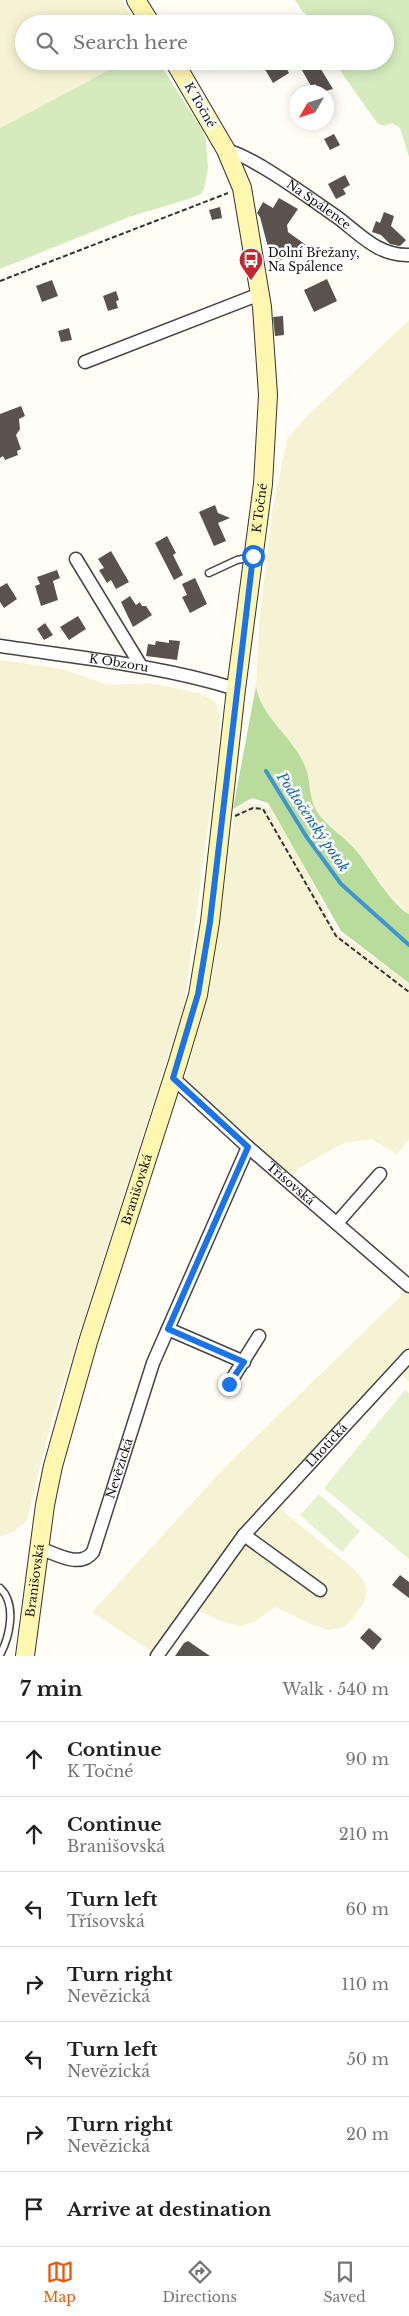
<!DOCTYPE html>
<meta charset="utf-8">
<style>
body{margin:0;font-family:"Libre Baskerville",serif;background:#f2f2f2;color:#222}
.compass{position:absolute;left:289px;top:85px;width:45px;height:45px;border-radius:50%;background:#fff;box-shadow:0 2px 12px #0003;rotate:231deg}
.stop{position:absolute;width:15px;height:15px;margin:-11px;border:4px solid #1a73e8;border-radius:50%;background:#fff}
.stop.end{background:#1a73e8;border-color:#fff;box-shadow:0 1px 5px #0008}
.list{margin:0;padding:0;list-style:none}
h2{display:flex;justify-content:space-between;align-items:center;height:65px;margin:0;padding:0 20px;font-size:21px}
h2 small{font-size:16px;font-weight:400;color:#767676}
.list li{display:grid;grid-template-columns:32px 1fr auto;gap:15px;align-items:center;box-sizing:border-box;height:75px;padding:0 20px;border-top:1px solid #e0e0e0}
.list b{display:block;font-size:19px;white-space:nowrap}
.list p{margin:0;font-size:16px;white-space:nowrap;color:#767676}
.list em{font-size:16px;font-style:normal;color:#767676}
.icon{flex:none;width:28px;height:28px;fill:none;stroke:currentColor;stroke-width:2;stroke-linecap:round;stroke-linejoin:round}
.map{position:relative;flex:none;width:409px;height:1656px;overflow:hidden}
.search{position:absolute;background:#fff;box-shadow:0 2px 12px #0003;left:15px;right:15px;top:15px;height:55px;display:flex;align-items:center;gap:12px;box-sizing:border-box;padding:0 18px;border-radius:28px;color:#767676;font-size:19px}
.sheet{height:590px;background:#fff}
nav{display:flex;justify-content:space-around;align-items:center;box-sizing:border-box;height:70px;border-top:1px solid #e0e0e0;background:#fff;font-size:14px;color:#767676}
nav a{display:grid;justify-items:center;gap:2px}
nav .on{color:#ea580c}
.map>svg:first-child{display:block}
.farmland{fill:#f6f3d4}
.green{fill:#d5ebbd}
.forest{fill:#b9dc9c}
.pitch{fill:#e6f2cf}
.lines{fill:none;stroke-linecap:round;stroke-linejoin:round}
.stream{stroke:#3f96cf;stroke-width:4}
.building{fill:#5a524d}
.lane-casing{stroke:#444;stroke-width:9}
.street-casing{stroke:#444;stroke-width:15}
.secondary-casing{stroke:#333;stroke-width:20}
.path{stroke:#333;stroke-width:2;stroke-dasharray:5 2.5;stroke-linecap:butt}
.lane{stroke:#fff;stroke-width:6}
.street{stroke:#fff;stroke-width:12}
.secondary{stroke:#fff6b0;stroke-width:18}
.route{stroke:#1a73e8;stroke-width:6}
.labels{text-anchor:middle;stroke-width:5;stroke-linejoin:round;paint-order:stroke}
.street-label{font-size:12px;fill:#111;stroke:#fff}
.poi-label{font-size:12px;fill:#111;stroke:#fff;text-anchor:start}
.water-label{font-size:14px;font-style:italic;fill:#1768a6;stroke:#fff}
</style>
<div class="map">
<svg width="409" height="1656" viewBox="0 0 409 1656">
<rect width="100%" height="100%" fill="#fffdf5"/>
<path class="farmland" d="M0 0H122L136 24H24V61H126L0 128Z
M409 320V914L388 892 354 847 318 814 311 800 308 777 295 747 266 713 258 697 256 686 259 626 272 511 287 439 306 417Z
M0 660 62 669 109 685 149 683 199 693 216 702 220 718 218 753 184 1006 51 1423 27 1520 15 1531 0 1537Z
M247 803 260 804 271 810 307 871 335 930 409 983V1140L397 1154 371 1139 344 1143 299 1168 290 1181 183 1086 211 986 234 816 238 808Z
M409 1288V1381L399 1374 280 1503 284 1512 354 1569 363 1580 367 1589 365 1600 352 1620 344 1627 329 1630 313 1625 275 1607 254 1622 240 1626 223 1622 191 1607 154 1653 92 1612 228 1464Z"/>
<path class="green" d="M295 0H409V157L400 128 392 123 384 126 378 124 339 69V61H385V24H320L303 12Z
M126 61H158L203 131 206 141 208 167 204 189 201 194 192 198 129 217 0 269V128Z"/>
<path class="forest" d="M256 686C261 717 290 734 303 762 312 778 307 797 318 813 327 826 342 835 353 847 368 863 391 905 409 914V983L341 931 268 803 252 798 233 809Z"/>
<path class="pitch" d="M405 1390 409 1393V1559L324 1488Z
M319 1494 360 1531 342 1552 300 1515Z"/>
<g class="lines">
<path class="stream" d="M266 771 306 836 341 884 409 945"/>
</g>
<path class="building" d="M260 61H282L289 73 273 83Z
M306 61H316L333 89 321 92 315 84 311 86 299 65Z
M334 134 340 145 330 150 324 139Z
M345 175 350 185 343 189 346 194 336 199 328 184Z
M279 198 298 209 287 225 288 232 306 245 294 262 285 255 277 266 266 257 269 251 260 217 257 213 263 202 273 208Z
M220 207 222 218 212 220 209 210Z
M384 212 394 216 391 226 406 240 400 246 390 244 381 235 372 232 376 221 380 223Z
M327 279 337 301 314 312 304 290Z
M52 280 58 296 42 302 36 286Z
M116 291 119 300 116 301 118 308 108 311 103 296Z
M283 316 284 335 275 336 273 317Z
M69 328 72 340 61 342 58 331Z
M21 406 25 416 19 419 20 429 16 435 21 449 17 451 18 455 5 460 3 456 0 458V414Z
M215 505 218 513 230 518 218 523 226 541 214 546 199 512Z
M167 536 176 553 173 555 183 575 174 580 155 543Z
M111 551 129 582 116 589 111 580 107 583 99 570 104 568 98 559Z
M57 570 60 578 53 581 58 600 41 606 35 586 40 584 37 577Z
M195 578 207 604 190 613 182 597 187 595 182 584Z
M7 583 17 599 4 608 0 602V587Z
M130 596 136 605 140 602 142 606H146L152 615 133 627 121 602Z
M78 616 86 629 69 640 60 627Z
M45 623 53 635 44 640 37 629Z
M169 640 180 641 177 660 146 656 148 644 155 645 156 641 169 643Z
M400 1575 409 1582V1598L392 1585Z
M369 1628 382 1639 373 1650 360 1638Z
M188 1641 210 1656H175L184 1643Z"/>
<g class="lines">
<defs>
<path id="lane" d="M209 573 237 560 252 557
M0 1588C17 1604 10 1636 0 1655"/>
<g id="street">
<path id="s1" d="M226 150C253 156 312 200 337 217 360 234 378 256 409 255"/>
<path d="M85 362 260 294"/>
<path d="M76 559 141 666"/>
<path id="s2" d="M0 646C79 658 160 665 236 689"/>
<path id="s3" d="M173 1078 248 1147 409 1286"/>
<path d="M337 1223 380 1174"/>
<path d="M168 1329 244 1362"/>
<path d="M229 1384 259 1336"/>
<path d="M244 1535 320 1590"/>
<path id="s4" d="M39 1548C57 1554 80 1569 93 1552L153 1363 248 1147"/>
<path id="s5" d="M157 1656 244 1535 409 1356"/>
</g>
<g id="secondary">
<path d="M136 0 151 24"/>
<path id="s6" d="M25 1656 45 1505 53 1466 88 1342 178 1062 198 995 210 922 236 689 263 484 268 395 262 307 242 188 226 150 174 61"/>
</g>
</defs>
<use href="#lane" class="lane-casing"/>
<use href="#street" class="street-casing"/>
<use href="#secondary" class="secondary-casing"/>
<path class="path" d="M0 281 228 193
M235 816 253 808 263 809 336 936 409 992"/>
<use href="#lane" class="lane"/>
<use href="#street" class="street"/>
<use href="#secondary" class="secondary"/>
</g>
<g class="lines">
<path class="route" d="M229 1384 244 1362 168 1329 248 1147 173 1078 198 994 210 922 253 556"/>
</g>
<defs>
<symbol id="bus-pin" viewBox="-11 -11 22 30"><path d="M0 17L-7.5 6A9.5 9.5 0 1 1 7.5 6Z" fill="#c4262e" stroke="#fff"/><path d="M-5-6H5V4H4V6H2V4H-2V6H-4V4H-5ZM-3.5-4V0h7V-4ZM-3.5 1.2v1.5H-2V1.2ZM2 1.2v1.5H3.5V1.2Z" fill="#fff"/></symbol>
</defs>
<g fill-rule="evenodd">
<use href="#bus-pin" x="237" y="246" width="28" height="38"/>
</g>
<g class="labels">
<g class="street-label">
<text transform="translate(200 105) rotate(60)" y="4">K Točné</text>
<text dy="4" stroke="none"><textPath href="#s1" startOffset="108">Na Spálence</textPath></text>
<text dy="4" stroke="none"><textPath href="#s6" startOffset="1176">K Točné</textPath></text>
<text dy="4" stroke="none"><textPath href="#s2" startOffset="120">K Obzoru</textPath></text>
<text dy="4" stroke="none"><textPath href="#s3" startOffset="158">Třísovská</textPath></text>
<text dy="4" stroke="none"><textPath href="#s6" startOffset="481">Branišovská</textPath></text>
<text dy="4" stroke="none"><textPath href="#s5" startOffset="271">Lhotická</textPath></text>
<text dy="4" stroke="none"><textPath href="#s4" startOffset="146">Nevězická</textPath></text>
<text dy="4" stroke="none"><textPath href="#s6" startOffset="76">Branišovská</textPath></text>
</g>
<g class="poi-label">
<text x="268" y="257">Dolní Břežany,<tspan x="268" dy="14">Na Spálence</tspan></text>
</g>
<g class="water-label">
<text transform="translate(313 822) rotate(56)" y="5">Podtočenský potok</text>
</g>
</g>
</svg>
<svg class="compass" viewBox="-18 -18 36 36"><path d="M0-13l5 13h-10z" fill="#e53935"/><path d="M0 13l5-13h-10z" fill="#767676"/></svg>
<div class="stop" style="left:253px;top:556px"></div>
<div class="stop end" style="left:229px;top:1384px"></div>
<div class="search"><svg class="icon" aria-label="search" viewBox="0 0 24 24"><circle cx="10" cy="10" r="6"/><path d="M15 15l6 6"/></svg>Search here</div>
</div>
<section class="sheet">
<h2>7 min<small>Walk · 540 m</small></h2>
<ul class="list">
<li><svg class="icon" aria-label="ahead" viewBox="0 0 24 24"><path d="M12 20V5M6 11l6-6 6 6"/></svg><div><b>Continue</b><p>K Točné</p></div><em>90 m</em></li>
<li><svg class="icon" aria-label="ahead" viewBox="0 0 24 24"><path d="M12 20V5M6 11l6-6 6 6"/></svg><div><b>Continue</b><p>Branišovská</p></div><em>210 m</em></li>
<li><svg class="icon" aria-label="left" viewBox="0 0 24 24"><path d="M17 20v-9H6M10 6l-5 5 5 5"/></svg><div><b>Turn left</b><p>Třísovská</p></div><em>60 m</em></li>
<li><svg class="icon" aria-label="right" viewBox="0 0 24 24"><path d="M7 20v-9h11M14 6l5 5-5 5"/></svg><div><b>Turn right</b><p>Nevězická</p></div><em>110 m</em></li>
<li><svg class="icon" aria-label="left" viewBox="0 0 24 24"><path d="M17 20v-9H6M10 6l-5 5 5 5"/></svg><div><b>Turn left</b><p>Nevězická</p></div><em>50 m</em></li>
<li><svg class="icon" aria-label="right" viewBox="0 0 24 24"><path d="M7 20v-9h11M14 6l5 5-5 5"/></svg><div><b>Turn right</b><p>Nevězická</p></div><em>20 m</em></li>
<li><svg class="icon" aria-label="arrive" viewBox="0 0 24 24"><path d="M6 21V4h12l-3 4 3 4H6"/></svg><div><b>Arrive at destination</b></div></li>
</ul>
</section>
<nav>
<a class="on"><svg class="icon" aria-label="map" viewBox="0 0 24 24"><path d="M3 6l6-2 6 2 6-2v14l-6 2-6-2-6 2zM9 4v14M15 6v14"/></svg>Map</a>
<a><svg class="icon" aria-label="directions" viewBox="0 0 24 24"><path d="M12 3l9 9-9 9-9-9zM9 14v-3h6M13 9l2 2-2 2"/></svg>Directions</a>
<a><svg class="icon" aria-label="saved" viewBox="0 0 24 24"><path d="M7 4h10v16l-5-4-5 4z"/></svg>Saved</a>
</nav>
